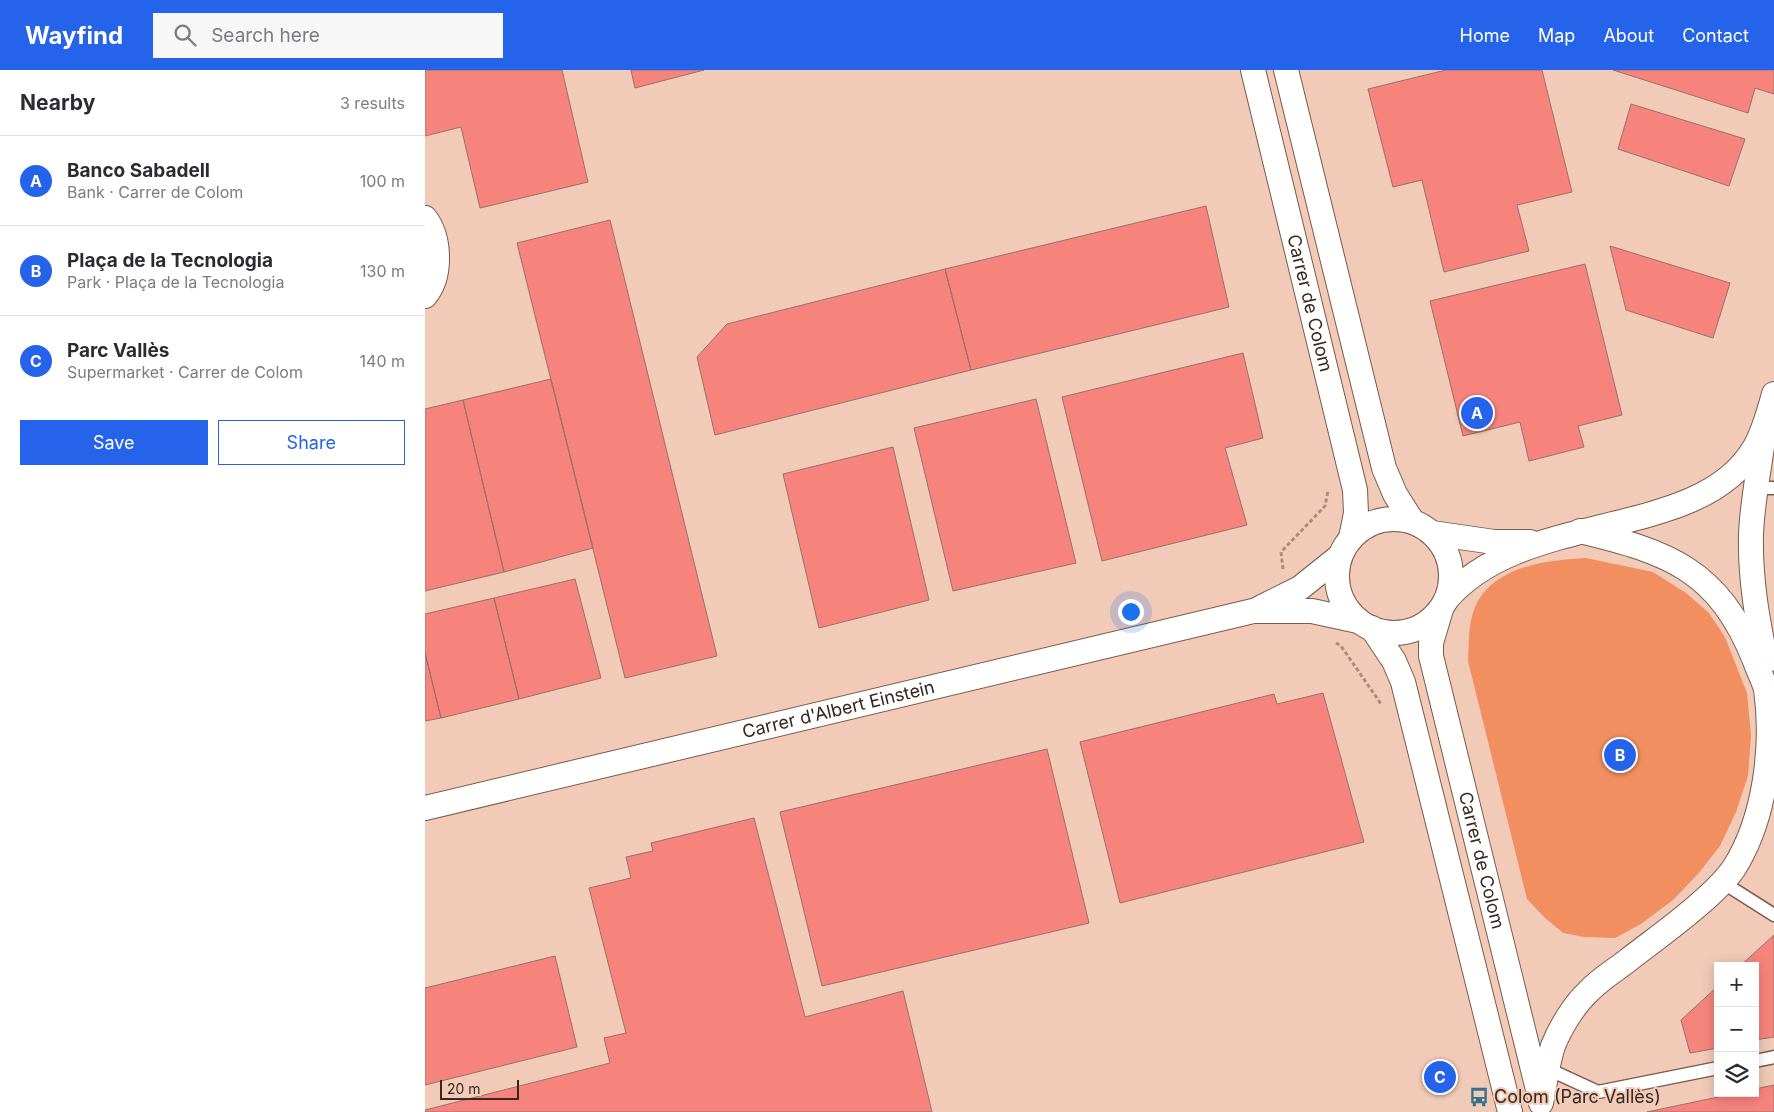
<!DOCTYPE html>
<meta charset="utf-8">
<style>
body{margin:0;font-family:Inter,sans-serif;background:#f7f7f7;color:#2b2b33}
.controls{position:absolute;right:15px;bottom:15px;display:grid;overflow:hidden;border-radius:0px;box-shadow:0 2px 12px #0003}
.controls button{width:45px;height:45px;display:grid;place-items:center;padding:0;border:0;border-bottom:1px solid #e1e1e2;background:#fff;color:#2b2b33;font:25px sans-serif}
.scale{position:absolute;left:15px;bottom:12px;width:79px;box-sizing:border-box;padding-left:5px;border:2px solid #362720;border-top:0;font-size:14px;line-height:18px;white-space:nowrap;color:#362720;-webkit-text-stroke:4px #f2cab8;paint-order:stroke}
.you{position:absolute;left:705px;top:541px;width:18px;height:18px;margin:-12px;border:4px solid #fff;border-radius:50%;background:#1a73e8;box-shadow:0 0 0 8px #1a73e833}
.badge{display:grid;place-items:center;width:32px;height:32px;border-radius:50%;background:#2563eb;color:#fff;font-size:16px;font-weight:700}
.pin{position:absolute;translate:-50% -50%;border:2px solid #fff;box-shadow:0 1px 5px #0006}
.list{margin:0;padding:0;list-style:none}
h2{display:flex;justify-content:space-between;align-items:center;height:65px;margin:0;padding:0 20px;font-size:21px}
h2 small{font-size:16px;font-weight:400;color:#7c7c81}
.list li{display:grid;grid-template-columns:32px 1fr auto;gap:15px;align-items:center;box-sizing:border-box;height:90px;padding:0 20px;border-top:1px solid #e1e1e2}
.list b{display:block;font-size:19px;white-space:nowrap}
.list p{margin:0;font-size:16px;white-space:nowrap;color:#7c7c81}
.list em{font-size:16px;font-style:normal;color:#7c7c81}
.actions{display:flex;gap:10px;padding:15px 20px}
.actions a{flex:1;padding:11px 0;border:1px solid #2563eb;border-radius:0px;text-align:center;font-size:18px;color:#2563eb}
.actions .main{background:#2563eb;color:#fff}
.icon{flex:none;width:28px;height:28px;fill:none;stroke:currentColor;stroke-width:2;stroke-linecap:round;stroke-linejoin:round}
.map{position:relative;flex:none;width:1349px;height:1042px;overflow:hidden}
header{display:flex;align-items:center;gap:30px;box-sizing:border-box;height:70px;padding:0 25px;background:#2563eb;color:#fff}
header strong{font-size:24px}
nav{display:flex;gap:28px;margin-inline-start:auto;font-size:18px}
.search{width:350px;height:45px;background:#f7f7f7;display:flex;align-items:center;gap:12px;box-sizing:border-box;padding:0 18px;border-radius:0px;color:#7c7c81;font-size:19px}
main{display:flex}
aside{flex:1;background:#fff}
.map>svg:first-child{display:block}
.green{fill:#f28f60}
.building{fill:#f7847c;stroke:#98706c}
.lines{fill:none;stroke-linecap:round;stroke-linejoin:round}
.lane-casing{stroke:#7d5a4b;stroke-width:15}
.street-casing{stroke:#7d5a4b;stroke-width:26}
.path{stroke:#ab8c7e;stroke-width:3;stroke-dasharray:4 2.5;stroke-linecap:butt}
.lane{stroke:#fff;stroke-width:12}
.street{stroke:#fff;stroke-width:24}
.labels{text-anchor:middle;stroke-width:4;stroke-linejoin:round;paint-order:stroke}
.street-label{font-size:18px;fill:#362720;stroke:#f2cab8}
.poi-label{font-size:18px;fill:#362720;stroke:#f2cab8;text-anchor:start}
</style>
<header>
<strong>Wayfind</strong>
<div class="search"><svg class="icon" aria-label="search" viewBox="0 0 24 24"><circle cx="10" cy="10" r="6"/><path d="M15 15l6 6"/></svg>Search here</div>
<nav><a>Home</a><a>Map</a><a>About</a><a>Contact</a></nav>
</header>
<main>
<aside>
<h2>Nearby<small>3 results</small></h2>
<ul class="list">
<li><span class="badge">A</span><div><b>Banco Sabadell</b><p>Bank · Carrer de Colom</p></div><em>100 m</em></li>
<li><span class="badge">B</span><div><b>Plaça de la Tecnologia</b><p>Park · Plaça de la Tecnologia</p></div><em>130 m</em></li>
<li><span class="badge">C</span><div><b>Parc Vallès</b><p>Supermarket · Carrer de Colom</p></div><em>140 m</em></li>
</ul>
<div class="actions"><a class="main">Save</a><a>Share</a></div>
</aside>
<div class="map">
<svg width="1349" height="1042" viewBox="0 0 1349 1042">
<rect width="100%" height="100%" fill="#f2cab8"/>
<path class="green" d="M1161 488 1228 502 1261 523 1284 543 1300 567 1322 623 1326 665 1323 706 1311 742 1295 776 1273 804 1248 830 1216 854 1190 868 1159 867 1138 863 1119 847 1102 829 1043 591C1044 573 1043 554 1050 537 1068 496 1122 490 1161 488Z"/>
<path class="building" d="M0 0H137L163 112 55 138 36 57 0 66Z
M206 0H279L210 18Z
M1021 0H1117L1147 122 1092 135 1104 181 1019 202 997 110 968 117 943 19Z
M1188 0H1349V24L1330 18 1323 43Z
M1206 34 1320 69 1304 116 1193 79Z
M781 136 804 237 546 300 520 199Z
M185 150 292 586 200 608 92 173Z
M1185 176 1305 213 1288 268 1201 240Z
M1160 194 1197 345 1153 356 1159 377 1104 391 1095 352 1038 366 1005 231Z
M520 199 546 300 290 365 272 287 302 254Z
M818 283 838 368 800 378 822 455 677 491 637 327Z
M126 309 168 478 79 502 38 330Z
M611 329 651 493 528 521 489 358Z
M38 330 79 502 0 521V339Z
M468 377 504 530 394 558 358 404Z
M150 509 176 608 94 629 69 528Z
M69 528 94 629 16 648 0 583V544Z
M0 583 16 648 0 651Z
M898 623 939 772 695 833 655 672 849 624 852 634Z
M622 679 664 853 397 916 355 742Z
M329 748 380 947 478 921 507 1042H0V1040L185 993 179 968 201 963 164 818 206 808 201 787 228 781 226 773Z
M1349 865V967L1330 970V896H1315Z
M130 886 152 977 0 1015V918Z
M1293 916V978L1265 983 1256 950Z
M1349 1015V1042H1222L1312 1023H1330V1019Z"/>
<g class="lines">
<defs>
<path id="lane" d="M1332 418H1349
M1297 812 1349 845
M1330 991 1349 987
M1123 999 1173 1022 1293 998"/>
<g id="street">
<path id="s1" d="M828 0 930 420 931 443 926 468"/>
<path d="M861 0 959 398 970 424 987 451"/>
<path d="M0 148C15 167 17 206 0 226"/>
<path d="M1338 369C1334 401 1327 433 1326 465 1325 508 1332 549 1341 591"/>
<circle cx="969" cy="506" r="57"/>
<path d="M1007 463 1069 472H1105"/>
<path d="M1021 530C1098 438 1275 473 1330 377 1339 361 1344 342 1349 324"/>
<path d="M835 538 875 518 915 486"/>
<path id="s2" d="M1016 539 1006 573V586L1115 1028"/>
<path d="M947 558 969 591 978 612 1085 1042"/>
<path id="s3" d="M0 738 828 541H887L933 551"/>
<path d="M1116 1033C1120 1015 1122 994 1128 976 1135 958 1149 935 1163 922 1174 910 1189 901 1202 891 1225 873 1249 856 1271 837 1284 826 1299 813 1309 798 1340 749 1349 677 1341 619 1338 609 1333 600 1330 591 1294 500 1244 482 1155 461"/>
</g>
</defs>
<use href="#lane" class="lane-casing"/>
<use href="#street" class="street-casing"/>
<path class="path" d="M858 499 856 482 900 436 903 421
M911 573 916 576 956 634"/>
<use href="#lane" class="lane"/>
<use href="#street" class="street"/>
</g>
<defs>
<symbol id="bus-bare" viewBox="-9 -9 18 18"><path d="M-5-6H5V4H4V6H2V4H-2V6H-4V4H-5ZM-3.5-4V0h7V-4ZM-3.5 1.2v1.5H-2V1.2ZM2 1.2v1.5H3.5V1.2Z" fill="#36738a" stroke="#f2cab8" stroke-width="2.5" paint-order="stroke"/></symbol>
</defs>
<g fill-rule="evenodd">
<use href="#bus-bare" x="1040" y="1013" width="28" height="28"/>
</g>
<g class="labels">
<g class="street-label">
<text dy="6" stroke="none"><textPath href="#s1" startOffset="240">Carrer de Colom</textPath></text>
<text dy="6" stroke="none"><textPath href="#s3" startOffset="425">Carrer d'Albert Einstein</textPath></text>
<text dy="6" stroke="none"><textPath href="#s2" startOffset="259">Carrer de Colom</textPath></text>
</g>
<g class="poi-label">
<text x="1069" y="1033">Colom (Parc Vallès)</text>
</g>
</g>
</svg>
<div class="controls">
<button>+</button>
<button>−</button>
<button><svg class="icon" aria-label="layers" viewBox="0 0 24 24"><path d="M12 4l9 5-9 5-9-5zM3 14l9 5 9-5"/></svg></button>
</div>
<div class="scale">20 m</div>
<div class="you"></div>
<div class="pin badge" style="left:1052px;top:343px">A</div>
<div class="pin badge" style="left:1195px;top:685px">B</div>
<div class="pin badge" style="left:1015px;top:1007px">C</div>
</div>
</main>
